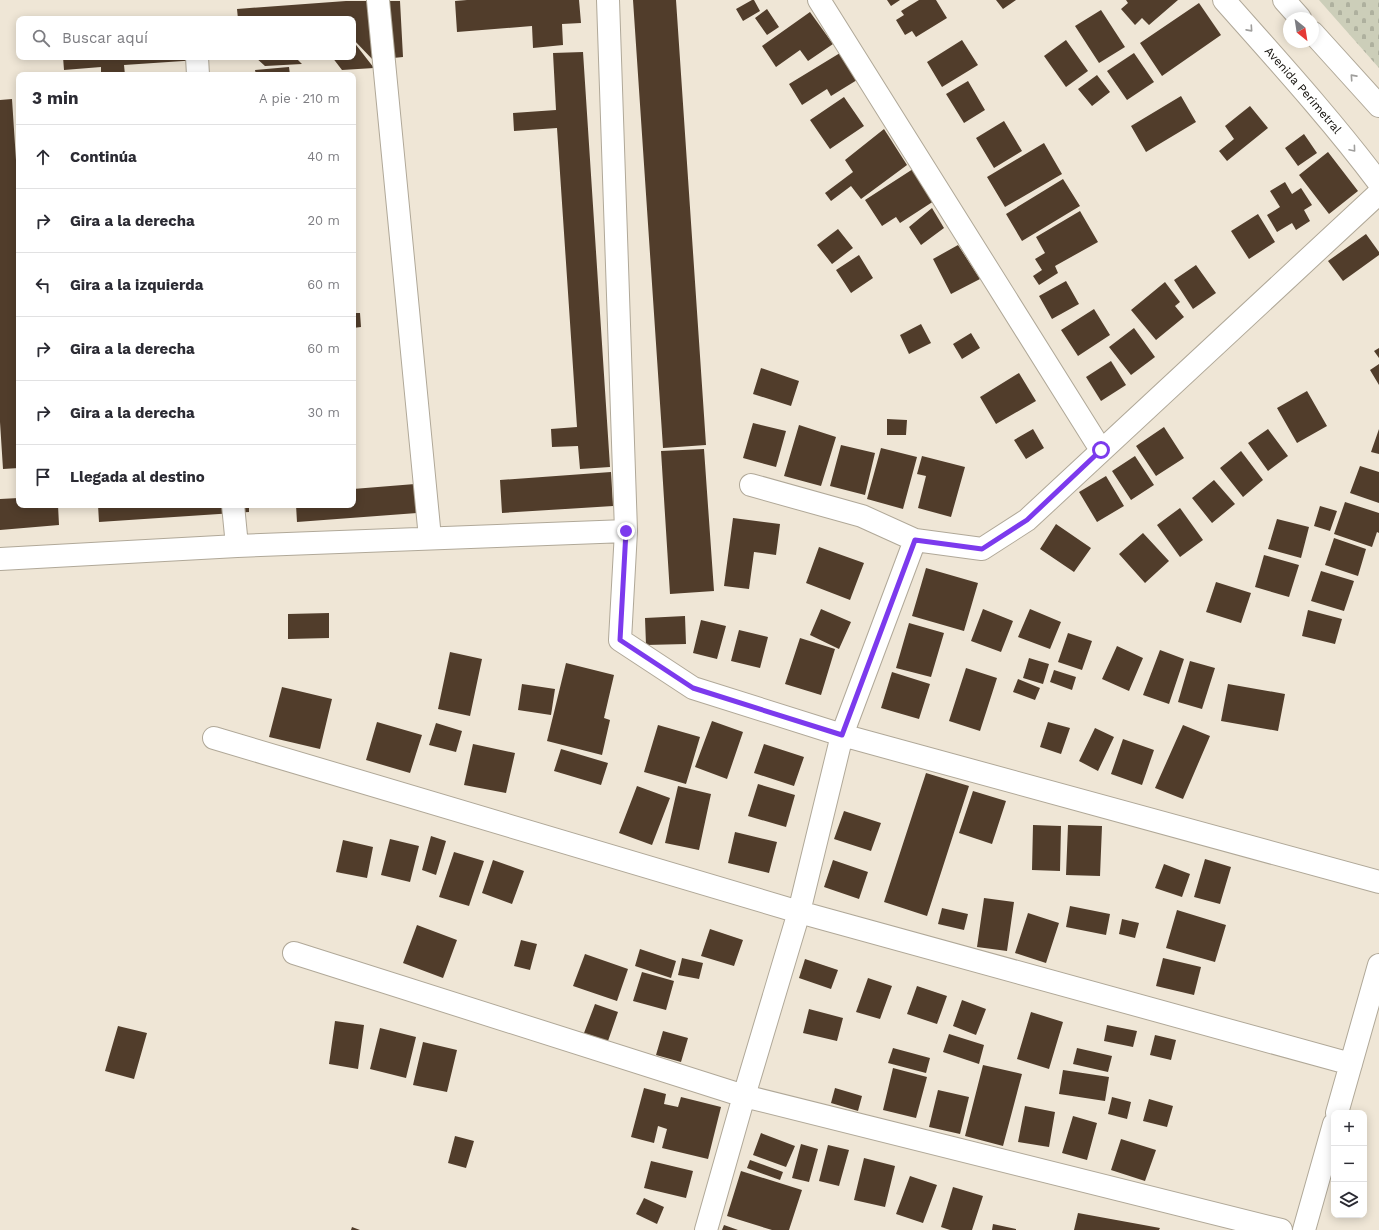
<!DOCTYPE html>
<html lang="es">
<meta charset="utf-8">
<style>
body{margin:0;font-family:"Work Sans",sans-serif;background:#f2f2f3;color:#2b2b33}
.controls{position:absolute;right:12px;bottom:12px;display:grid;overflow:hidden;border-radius:8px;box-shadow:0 2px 10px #0003}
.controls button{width:36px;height:36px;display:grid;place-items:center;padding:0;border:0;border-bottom:1px solid #e1e1e2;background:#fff;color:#2b2b33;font:20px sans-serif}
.compass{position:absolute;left:1283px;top:12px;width:36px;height:36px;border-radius:50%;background:#fff;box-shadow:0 2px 10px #0003;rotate:150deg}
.stop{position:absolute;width:12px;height:12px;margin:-9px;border:3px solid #7c3aed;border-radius:50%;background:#fff}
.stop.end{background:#7c3aed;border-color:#fff;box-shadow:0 1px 4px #0008}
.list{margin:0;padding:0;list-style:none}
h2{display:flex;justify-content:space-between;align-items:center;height:52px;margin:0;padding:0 16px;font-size:17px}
h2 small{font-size:13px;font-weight:400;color:#7c7c81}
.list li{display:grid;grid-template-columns:26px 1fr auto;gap:12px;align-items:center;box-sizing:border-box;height:64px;padding:0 16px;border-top:1px solid #e1e1e2}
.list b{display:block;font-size:15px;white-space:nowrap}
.list em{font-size:13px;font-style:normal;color:#7c7c81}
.icon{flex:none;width:22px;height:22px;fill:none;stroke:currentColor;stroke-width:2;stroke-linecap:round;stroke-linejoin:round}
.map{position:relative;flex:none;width:1379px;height:1230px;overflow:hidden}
.search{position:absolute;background:#fff;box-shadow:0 2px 10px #0003;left:16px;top:16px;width:340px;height:44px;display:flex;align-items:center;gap:10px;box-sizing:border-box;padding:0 14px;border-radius:8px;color:#7c7c81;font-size:15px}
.panel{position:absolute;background:#fff;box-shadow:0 2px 10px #0003;left:16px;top:72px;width:340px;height:436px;border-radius:8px}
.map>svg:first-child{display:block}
.cemetery{fill:url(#cemetery-stones)}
.building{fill:#513d2b}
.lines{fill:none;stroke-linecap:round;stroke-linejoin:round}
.minor-casing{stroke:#b0a898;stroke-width:24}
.tertiary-casing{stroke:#b0a898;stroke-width:24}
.minor{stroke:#fff;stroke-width:22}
.tertiary{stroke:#fff;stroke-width:22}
.oneway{stroke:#9f9e9c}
.route{stroke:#7c3aed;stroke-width:5}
.labels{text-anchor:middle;stroke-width:4;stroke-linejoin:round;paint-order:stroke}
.street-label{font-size:12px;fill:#0f0c07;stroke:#fcf4e3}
</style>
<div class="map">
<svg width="1379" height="1230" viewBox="0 0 1379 1230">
<defs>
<pattern id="cemetery-stones" width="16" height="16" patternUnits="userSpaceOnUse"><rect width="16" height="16" fill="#ccceb9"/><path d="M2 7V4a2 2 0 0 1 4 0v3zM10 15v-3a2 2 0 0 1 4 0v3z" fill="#aeb09e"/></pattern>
</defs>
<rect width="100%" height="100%" fill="#efe6d6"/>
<path class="cemetery" d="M1319 0H1379V68Z"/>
<path class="building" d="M467 0H579L581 23 562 24 563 45 533 48 532 26 457 32 455 1Z
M633 0H676L706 445 663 448Z
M752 0H754L760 11 743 21 736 9Z
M887 0H900L891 6Z
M919 0H936L947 18 916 37 912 31 905 35 896 20 904 15 901 11Z
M996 0H1016L1003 9Z
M1126 0H1178L1149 25 1142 18 1135 25 1121 9 1128 3Z
M346 1H400L403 57 373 60 353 39V19H238L237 9Z
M1199 3 1221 35 1162 76 1140 43Z
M767 9 779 27 767 35 755 18Z
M1101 10 1125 47 1099 63 1075 26Z
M810 12 833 44 808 61 800 50 776 67 762 46Z
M962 40 978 65 942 87 927 62Z
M1066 40 1088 71 1066 87 1044 56Z
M353 41 374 68 342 70 332 57H353Z
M583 52 610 467 580 469 578 446 552 447 551 429 577 427 557 128 514 131 513 113 556 110 553 53Z
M840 53 857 80 831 96 827 89 802 105 789 84Z
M1134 53 1154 82 1127 100 1107 71Z
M63 57H213V59L124 65 125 75H101V67L64 70Z
M255 57H295L302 64 265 66Z
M289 67 290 75H256L255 70Z
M1097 75 1110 92 1092 106 1078 89Z
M968 81 985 110 964 123 946 94Z
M1181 96 1196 122 1146 152 1131 126Z
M844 97 864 126 830 149 810 120Z
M12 99 19 206V468L3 469 0 422V100Z
M1250 106 1268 128 1227 161 1219 151 1234 139 1225 126Z
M1004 121 1022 151 994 168 976 138Z
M884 129 907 165 861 199 851 186 831 201 825 193 853 172 845 160Z
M1304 134 1317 153 1298 166 1285 148Z
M1044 143 1062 174 1005 207 987 177Z
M1328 152 1358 191 1329 214 1299 175Z
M913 169 934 201 900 223 896 217 882 226 865 200Z
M1063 179 1080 206 1022 241 1006 214Z
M1285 182 1292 194 1301 188 1312 205 1304 210 1310 221 1296 230 1292 223 1277 232 1267 215 1280 207 1270 191Z
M932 208 944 228 921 245 909 227Z
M1080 211 1098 242 1055 266 1058 273 1039 285 1033 276 1042 270 1035 259 1045 253 1036 237Z
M1258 214 1275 242 1249 259 1231 231Z
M838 229 853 248 832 264 817 245Z
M1366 234 1379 252V255L1343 281 1328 261Z
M958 245 980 279 951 294 933 259Z
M859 255 873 278 851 293 836 270Z
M1196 265 1216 293 1193 309 1174 280Z
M1066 281 1079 304 1052 319 1039 296Z
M1165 282 1180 302 1175 306 1184 317 1156 340 1131 310Z
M1094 309 1110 335 1078 356 1061 330Z
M353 313H360L361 327 353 328Z
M921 324 931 343 909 354 900 335Z
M1134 328 1155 357 1131 375 1109 347Z
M971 333 980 348 962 359 953 344Z
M1379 348V358L1374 351Z
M1111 361 1126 385 1101 401 1086 377Z
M1379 364V385L1370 370Z
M761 368 799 381 791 406 753 394Z
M1019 373 1036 401 996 424 980 397Z
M1307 391 1327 426 1297 443 1277 408Z
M887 419 907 420 906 435H887Z
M753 423 786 431 776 467 743 458Z
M799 425 836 437 821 486 784 476Z
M1164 427 1184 458 1156 476 1136 446Z
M1033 429 1044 448 1026 459 1014 440Z
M1268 429 1288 456 1268 471 1248 443Z
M1379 429V454L1371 452Z
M841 445 875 453 865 495 830 486Z
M881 448 917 457 903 509 867 499Z
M704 449 714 591 670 594 661 451Z
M1241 451 1263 480 1243 497 1220 468Z
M922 456 965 467 951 517 918 508 926 476 917 474Z
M1135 456 1154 485 1131 500 1112 471Z
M1360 466 1379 472V503L1350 493Z
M611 472 613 506 502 513 500 480Z
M1106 476 1124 506 1097 522 1079 492Z
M1214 480 1235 504 1212 523 1192 498Z
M415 484 417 513 297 522 296 505H353V489Z
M19 498V505H58L59 525 0 530V499Z
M1345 502 1379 513V533L1377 532 1372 547 1334 534Z
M98 505H249V512L99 522Z
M1320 506 1337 511 1330 531 1314 526Z
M1180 508 1203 540 1180 557 1157 525Z
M733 518 780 524 776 555 754 552 749 589 724 586Z
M1277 519 1309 527 1301 558 1268 549Z
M1056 524 1091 548 1074 572 1040 549Z
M1143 533 1169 561 1145 583 1119 554Z
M1334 538 1366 549 1358 576 1325 565Z
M819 547 864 563 850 600 806 583Z
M1264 555 1299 565 1289 597 1255 587Z
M926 568 978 583 964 631 912 616Z
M1321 571 1354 581 1344 611 1311 601Z
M1216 582 1251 593 1241 623 1206 612Z
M821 609 851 622 839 649 810 635Z
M983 609 1013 621 1001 652 971 641Z
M1030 609 1061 622 1050 649 1018 637Z
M1308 610 1342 619 1335 644 1302 636Z
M329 613V638L288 639V614Z
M685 616 686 644 646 645 645 618Z
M701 620 726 626 717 659 693 653Z
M909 623 944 633 931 677 896 668Z
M739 630 768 637 760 668 731 661Z
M1068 633 1092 641 1082 670 1058 662Z
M800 638 835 649 821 695 785 684Z
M1117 646 1143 658 1129 691 1102 679Z
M1160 650 1184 659 1169 704 1143 695Z
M450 652 482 659 470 716 438 709Z
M1029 658 1049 664 1043 684 1023 678Z
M1190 661 1215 668 1202 709 1178 702Z
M566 663 614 675 604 718 610 720 602 755 547 741Z
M966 668 997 678 980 731 949 721Z
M1054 670 1076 677 1072 690 1050 682Z
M892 672 930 684 919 719 881 708Z
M1018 679 1040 688 1035 700 1013 692Z
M522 684 555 689 551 715 518 710Z
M1228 684 1285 694 1278 731 1221 721Z
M282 687 332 699 320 749 269 737Z
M712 721 743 732 727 779 695 767Z
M377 722 422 735 410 773 366 760Z
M1048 722 1070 728 1061 754 1040 747Z
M436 723 462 731 456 752 429 745Z
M658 725 700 737 686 784 644 772Z
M1183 725 1210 736 1183 799 1155 788Z
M1095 728 1114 737 1098 771 1079 761Z
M1123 739 1154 750 1142 785 1111 774Z
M473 744 515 753 506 793 464 785Z
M764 744 804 757 794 786 754 773Z
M561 749 608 763 601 785 554 771Z
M926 773 969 786 927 916 884 902Z
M758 784 795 795 786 827 748 816Z
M637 786 670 798 652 845 619 833Z
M678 786 711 794 699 850 665 843Z
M973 791 1006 801 992 844 959 833Z
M844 811 881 823 871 851 834 839Z
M1033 825 1061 826 1060 871 1032 870Z
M1068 825 1102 826 1100 876 1066 875Z
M735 832 777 842 769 873 728 863Z
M431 836 446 841 436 875 422 870Z
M390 839 419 846 410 882 381 875Z
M343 840 373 847 367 878 336 872Z
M454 852 484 861 469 906 439 897Z
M1205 859 1231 867 1220 904 1194 897Z
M493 860 524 871 512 904 482 893Z
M833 860 868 872 859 899 824 887Z
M1164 864 1190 874 1182 897 1155 888Z
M984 898 1014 902 1007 951 977 947Z
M1070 906 1110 914 1106 935 1066 927Z
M942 908 968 914 964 930 938 924Z
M1177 910 1226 925 1215 962 1166 948Z
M1028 913 1059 923 1046 963 1015 953Z
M1122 919 1139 923 1135 938 1119 934Z
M417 925 457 940 443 978 403 963Z
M710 929 743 940 734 966 701 956Z
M521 940 537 944 530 970 514 966Z
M640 949 676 961 671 978 635 966Z
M585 954 628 969 617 1001 573 986Z
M682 958 703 963 699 979 678 975Z
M1163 958 1201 967 1194 995 1156 986Z
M805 959 838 970 831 989 799 978Z
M642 972 674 981 666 1010 633 1001Z
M868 978 892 986 880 1019 856 1012Z
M917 986 947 996 937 1024 907 1014Z
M962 1000 986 1009 976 1035 953 1026Z
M595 1004 618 1012 608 1041 584 1033Z
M809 1009 843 1018 837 1041 803 1033Z
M1031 1012 1063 1022 1049 1069 1017 1059Z
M335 1021 364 1025 358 1069 329 1064Z
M1107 1025 1137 1031 1133 1047 1104 1041Z
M118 1026 147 1033 134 1079 105 1071Z
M380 1028 416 1037 406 1078 370 1069Z
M663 1031 688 1038 681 1062 656 1055Z
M949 1034 984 1045 979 1064 943 1052Z
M1155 1035 1176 1040 1171 1060 1150 1055Z
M423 1042 457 1050 447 1092 413 1085Z
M893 1048 930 1058 926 1073 888 1063Z
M1077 1048 1112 1056 1108 1072 1073 1064Z
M983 1065 1022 1074 1003 1146 965 1136Z
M893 1068 927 1077 916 1118 883 1110Z
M1063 1070 1109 1077 1105 1101 1059 1094Z
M644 1088 666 1094 664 1104 678 1107 681 1097 721 1107 708 1159 662 1148 667 1129 658 1126 654 1143 631 1137Z
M835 1088 862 1096 858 1111 831 1103Z
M938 1090 969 1097 960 1134 929 1127Z
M1112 1097 1131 1102 1127 1119 1108 1114Z
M1149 1099 1173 1106 1167 1127 1143 1121Z
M1025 1106 1055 1112 1049 1147 1018 1142Z
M1073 1116 1097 1123 1087 1160 1062 1153Z
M761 1133 795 1146 786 1167 753 1155Z
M455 1136 474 1141 466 1168 448 1163Z
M1121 1139 1156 1150 1145 1181 1111 1170Z
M801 1144 818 1149 809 1182 792 1178Z
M828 1145 849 1150 839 1186 819 1181Z
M864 1158 895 1166 885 1207 854 1200Z
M750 1160 783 1172 780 1180 747 1168Z
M651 1161 693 1171 686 1198 644 1188Z
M741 1171 802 1190 789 1230H772L727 1216Z
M910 1176 937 1185 923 1223 896 1214Z
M953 1187 983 1196 972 1230H950L941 1227Z
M644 1198 664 1207 657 1224 636 1214Z
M1078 1213 1160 1228 1159 1230H1074Z
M993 1224 1016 1229V1230H992Z
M724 1225 738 1230H722Z
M352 1227 360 1230H351Z"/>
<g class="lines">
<defs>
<path id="minor" d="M378 0 430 538
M608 0 626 531 620 640 693 688 842 735 1379 882
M819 0 1101 450
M197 57 198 75
M751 485 862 516 915 540 982 549 1027 520 1379 193
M233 505 237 546
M0 559 237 546 626 531
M214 738 799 912 1351 1064
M294 953 744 1096 1281 1230
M1337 1113 1379 965
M706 1230 744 1096 799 912 842 735 915 540
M1304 1230 1334 1124"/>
<g id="tertiary">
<path id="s1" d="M1224 0C1277 60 1331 119 1379 183"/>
<path d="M1284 0 1300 18"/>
<path d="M1313 33 1379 106"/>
</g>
</defs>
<use href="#minor" class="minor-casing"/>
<use href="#tertiary" class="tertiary-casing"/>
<use href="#minor" class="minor"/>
<use href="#tertiary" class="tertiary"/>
</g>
<defs><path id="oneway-chevron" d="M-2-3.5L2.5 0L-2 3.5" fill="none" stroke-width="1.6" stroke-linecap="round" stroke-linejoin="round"/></defs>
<g class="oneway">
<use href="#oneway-chevron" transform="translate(1250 29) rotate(48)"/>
<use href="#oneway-chevron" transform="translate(1353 77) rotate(-132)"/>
<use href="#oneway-chevron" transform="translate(1353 149) rotate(50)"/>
</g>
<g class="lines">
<path class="route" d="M626 531 620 640 693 688 842 735 915 540 982 549 1027 520 1101 450"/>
</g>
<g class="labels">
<g class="street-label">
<text dy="4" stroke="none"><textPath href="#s1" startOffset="120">Avenida Perimetral</textPath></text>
</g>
</g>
</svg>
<div class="controls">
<button>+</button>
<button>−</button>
<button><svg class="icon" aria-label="layers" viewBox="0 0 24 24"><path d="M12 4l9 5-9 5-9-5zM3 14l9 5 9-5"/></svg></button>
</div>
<svg class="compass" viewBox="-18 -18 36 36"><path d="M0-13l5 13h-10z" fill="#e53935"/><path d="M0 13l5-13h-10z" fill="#7c7c81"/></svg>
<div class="stop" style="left:1101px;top:450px"></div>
<div class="stop end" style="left:626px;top:531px"></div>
<div class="search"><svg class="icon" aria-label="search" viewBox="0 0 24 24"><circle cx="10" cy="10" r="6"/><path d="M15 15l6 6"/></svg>Buscar aquí</div>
<section class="panel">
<h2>3 min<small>A pie · 210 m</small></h2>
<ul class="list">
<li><svg class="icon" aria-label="ahead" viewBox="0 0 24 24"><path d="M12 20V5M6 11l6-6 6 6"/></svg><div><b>Continúa</b></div><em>40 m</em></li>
<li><svg class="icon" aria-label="right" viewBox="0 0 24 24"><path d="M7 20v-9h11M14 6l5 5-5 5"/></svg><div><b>Gira a la derecha</b></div><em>20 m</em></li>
<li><svg class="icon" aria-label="left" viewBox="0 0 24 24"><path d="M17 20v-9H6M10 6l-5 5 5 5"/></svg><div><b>Gira a la izquierda</b></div><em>60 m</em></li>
<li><svg class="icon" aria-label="right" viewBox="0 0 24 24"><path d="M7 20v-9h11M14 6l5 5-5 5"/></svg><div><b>Gira a la derecha</b></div><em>60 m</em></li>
<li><svg class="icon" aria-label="right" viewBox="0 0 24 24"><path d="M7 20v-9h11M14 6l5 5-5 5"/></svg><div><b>Gira a la derecha</b></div><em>30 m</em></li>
<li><svg class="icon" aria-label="arrive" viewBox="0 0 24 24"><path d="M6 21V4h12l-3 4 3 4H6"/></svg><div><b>Llegada al destino</b></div></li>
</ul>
</section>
</div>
